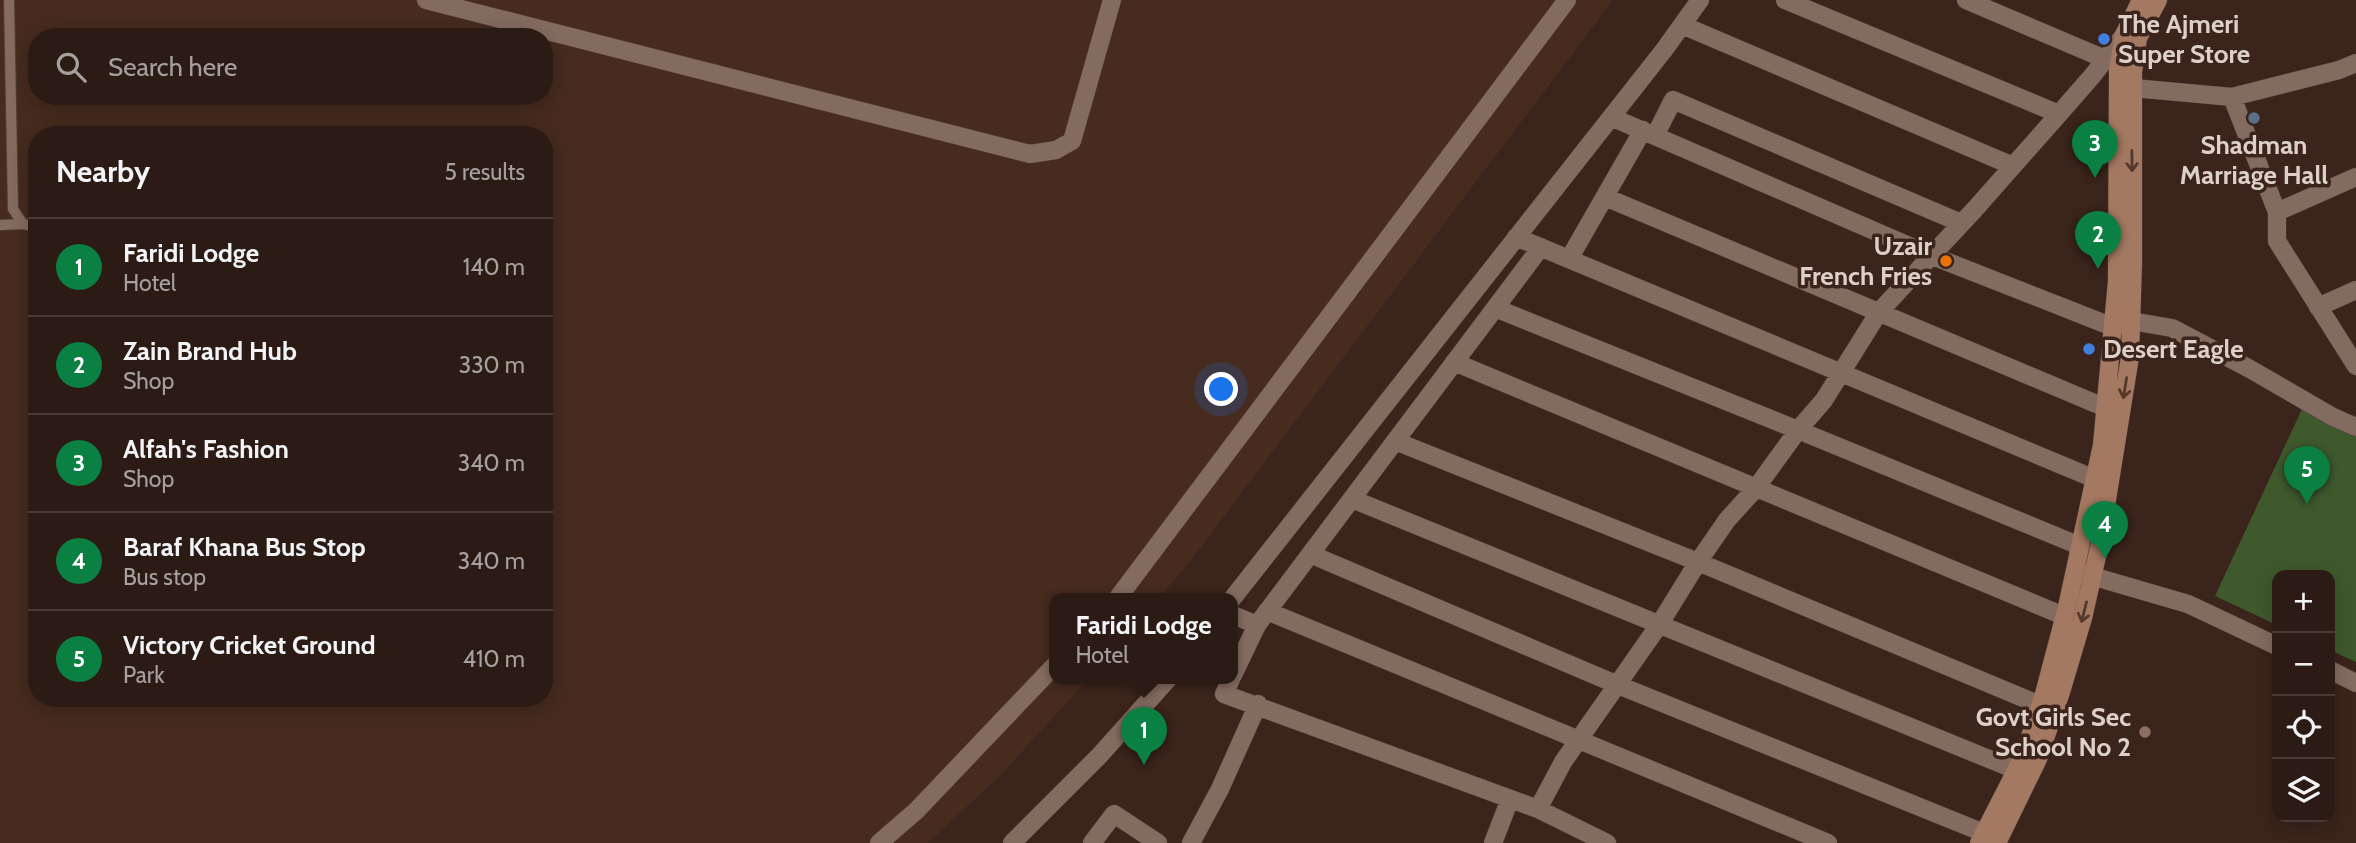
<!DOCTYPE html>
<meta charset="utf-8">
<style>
body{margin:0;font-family:Cabin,sans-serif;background:#382822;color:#f1f3f6}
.controls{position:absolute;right:21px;bottom:21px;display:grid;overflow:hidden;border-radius:14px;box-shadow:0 4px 18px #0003}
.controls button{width:63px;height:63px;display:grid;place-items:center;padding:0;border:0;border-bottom:2px solid #483934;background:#2c1b14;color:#f1f3f6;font:35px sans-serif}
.you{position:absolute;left:1222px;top:390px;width:24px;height:24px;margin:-18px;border:5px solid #fff;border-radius:50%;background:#1a73e8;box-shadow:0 0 0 10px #1a73e833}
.badge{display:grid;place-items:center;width:46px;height:46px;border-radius:50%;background:#0b8043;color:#fff;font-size:23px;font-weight:700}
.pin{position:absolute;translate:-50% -58px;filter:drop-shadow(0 2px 4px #0008)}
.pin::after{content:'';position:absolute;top:37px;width:24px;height:21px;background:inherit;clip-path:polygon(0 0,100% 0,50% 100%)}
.popup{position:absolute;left:1049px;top:593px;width:189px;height:91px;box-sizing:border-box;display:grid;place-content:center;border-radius:14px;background:#2c1b14;filter:drop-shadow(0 2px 5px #0005);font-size:23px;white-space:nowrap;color:#a6a1a0}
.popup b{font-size:26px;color:#f1f3f6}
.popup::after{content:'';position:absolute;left:50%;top:100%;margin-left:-14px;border:14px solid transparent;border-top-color:#2c1b14}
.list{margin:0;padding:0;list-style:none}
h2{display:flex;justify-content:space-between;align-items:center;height:91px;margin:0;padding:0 28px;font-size:30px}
h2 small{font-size:23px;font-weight:400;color:#a6a1a0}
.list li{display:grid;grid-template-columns:46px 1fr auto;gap:21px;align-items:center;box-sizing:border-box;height:98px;padding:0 28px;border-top:2px solid #483934}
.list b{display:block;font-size:26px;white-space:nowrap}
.list p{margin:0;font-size:23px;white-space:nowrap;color:#a6a1a0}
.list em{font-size:23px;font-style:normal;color:#a6a1a0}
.icon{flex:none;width:38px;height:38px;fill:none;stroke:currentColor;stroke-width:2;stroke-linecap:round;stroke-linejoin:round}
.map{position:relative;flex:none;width:2356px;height:843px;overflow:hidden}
.search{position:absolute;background:#2c1b14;box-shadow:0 4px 18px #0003;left:28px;top:28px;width:525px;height:77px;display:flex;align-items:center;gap:18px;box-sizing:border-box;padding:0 24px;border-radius:28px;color:#a6a1a0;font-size:26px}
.panel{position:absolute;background:#2c1b14;box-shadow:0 4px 18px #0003;left:28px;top:126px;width:525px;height:581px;border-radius:28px}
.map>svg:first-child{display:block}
.built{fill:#462b1e;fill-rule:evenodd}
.green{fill:#3f592d}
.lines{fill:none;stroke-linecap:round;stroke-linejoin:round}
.lane-casing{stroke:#513f38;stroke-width:12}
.street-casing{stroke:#513f38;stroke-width:19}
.secondary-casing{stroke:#513f38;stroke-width:19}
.lane{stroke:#846b60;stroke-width:10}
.street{stroke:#846b60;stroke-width:18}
.secondary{stroke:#a47961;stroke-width:18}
.oneway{stroke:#54392c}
.shop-dot{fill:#3f7fe0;stroke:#3a241b;stroke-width:2.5}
.service-dot{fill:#5c6f8a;stroke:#3a241b;stroke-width:2.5}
.food-dot{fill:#e8710a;stroke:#3a241b;stroke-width:2.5}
.education-dot{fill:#8d6e63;stroke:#3a241b;stroke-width:2.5}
.labels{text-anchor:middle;stroke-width:7;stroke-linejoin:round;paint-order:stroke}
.poi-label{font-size:26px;font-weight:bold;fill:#decfc9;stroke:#3a241b;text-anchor:start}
</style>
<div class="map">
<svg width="2356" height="843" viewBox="0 0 2356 843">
<rect width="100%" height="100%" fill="#3a241b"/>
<path class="built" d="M0 0H1613L1192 559 1158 599H1055V679H1088L1001 775 928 843H0ZM37 37H544V96H37ZM37 135H544V698H37Z"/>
<path class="green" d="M2302 409 2356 433V662L2330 650V575H2277V625L2215 596Z"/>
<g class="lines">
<defs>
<path id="lane" d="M9 0 13 209 23 224 37 227
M0 225 23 224"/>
<path id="street" d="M426 0 1030 154 1056 150 1072 141 1112 0
M1785 0 2059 114
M1966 0 2105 59
M1682 25 2013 166
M2133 88 2232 97 2339 70 2356 63
M2232 97 2277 212V241L2356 366
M1611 117 1930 255 2113 327 2131 321 2172 328 2250 369 2333 417 2356 427
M1655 136 1673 100 1961 223
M1605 197 2106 408
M2277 212 2356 177
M1516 237 2095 479
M1569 259 1643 130
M2318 307 2356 290
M1495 308 1798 430 2080 546
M1454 362 2064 616
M1395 441 1698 562 2040 705
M1352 499 2016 770
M1310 554 1618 685 1984 833
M2078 572 2188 604 2277 646
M1117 599 1567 0
M1232 599 1664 50 1700 0
M1267 611 1828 843
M1233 615 1257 625 1233 675
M1257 625 1541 247
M2330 670 2356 683
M1231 679 1224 694 1538 809 1607 843
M1538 809 1563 762 1659 625 1698 562 1727 520 1756 488 1798 430 1824 400 1879 312 1975 209 2059 114 2093 75 2124 35
M879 843 916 811 1055 665
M1012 843 1100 755 1168 679
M1092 843 1114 814 1158 843
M1191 843 1220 789 1258 704
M1493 843 1510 799"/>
<path id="secondary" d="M1979 843 2024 755 2044 694 2067 607 2102 445 2117 281 2118 70 2124 35 2141 0
M1997 843 2038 759 2061 692 2083 618 2100 543 2130 357 2133 263V72L2138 38 2158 0"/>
</defs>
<use href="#lane" class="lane-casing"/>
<use href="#street" class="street-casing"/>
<use href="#secondary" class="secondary-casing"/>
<use href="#lane" class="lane"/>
<use href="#street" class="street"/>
<use href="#secondary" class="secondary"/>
</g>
<defs><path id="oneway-shaft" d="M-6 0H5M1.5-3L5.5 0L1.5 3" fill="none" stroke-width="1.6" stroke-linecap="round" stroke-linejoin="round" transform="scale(1.75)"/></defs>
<g class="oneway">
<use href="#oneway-shaft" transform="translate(2132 161) rotate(89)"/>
<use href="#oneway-shaft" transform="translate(2125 388) rotate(99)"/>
<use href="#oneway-shaft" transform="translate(2084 612) rotate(104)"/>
</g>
<g class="shop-dot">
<circle cx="2104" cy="39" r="7"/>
<circle cx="2089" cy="349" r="7"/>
</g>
<circle class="service-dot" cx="2254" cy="118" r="7"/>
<circle class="food-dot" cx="1946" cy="261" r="7"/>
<circle class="education-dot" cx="2145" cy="732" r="7"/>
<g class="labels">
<g class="poi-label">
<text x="2118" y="33">The Ajmeri<tspan x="2118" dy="30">Super Store</tspan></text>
<text x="2254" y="154" text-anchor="middle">Shadman<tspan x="2254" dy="30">Marriage Hall</tspan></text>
<text x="1932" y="255" text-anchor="end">Uzair<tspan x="1932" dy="30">French Fries</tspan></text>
<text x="2103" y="358">Desert Eagle</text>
<text x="2131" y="726" text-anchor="end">Govt Girls Sec<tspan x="2131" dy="30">School No 2</tspan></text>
</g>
</g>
</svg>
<div class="controls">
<button>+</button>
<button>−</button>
<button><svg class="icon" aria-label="locate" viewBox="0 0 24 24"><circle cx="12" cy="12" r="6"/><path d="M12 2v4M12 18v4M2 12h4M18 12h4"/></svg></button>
<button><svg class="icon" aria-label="layers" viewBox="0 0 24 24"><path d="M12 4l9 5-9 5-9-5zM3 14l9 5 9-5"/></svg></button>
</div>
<div class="you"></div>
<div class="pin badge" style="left:1144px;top:765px">1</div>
<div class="popup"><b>Faridi Lodge</b>Hotel</div>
<div class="pin badge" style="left:2098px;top:269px">2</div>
<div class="pin badge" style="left:2095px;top:178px">3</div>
<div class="pin badge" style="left:2105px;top:559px">4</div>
<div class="pin badge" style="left:2307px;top:504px">5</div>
<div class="search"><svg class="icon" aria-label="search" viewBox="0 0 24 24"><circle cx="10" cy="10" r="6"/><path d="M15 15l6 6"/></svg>Search here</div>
<section class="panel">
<h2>Nearby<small>5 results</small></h2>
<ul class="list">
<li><span class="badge">1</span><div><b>Faridi Lodge</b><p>Hotel</p></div><em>140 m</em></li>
<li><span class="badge">2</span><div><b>Zain Brand Hub</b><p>Shop</p></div><em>330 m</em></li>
<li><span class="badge">3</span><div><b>Alfah's Fashion</b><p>Shop</p></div><em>340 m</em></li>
<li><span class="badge">4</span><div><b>Baraf Khana Bus Stop</b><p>Bus stop</p></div><em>340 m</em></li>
<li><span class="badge">5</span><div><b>Victory Cricket Ground</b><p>Park</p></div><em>410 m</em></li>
</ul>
</section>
</div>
